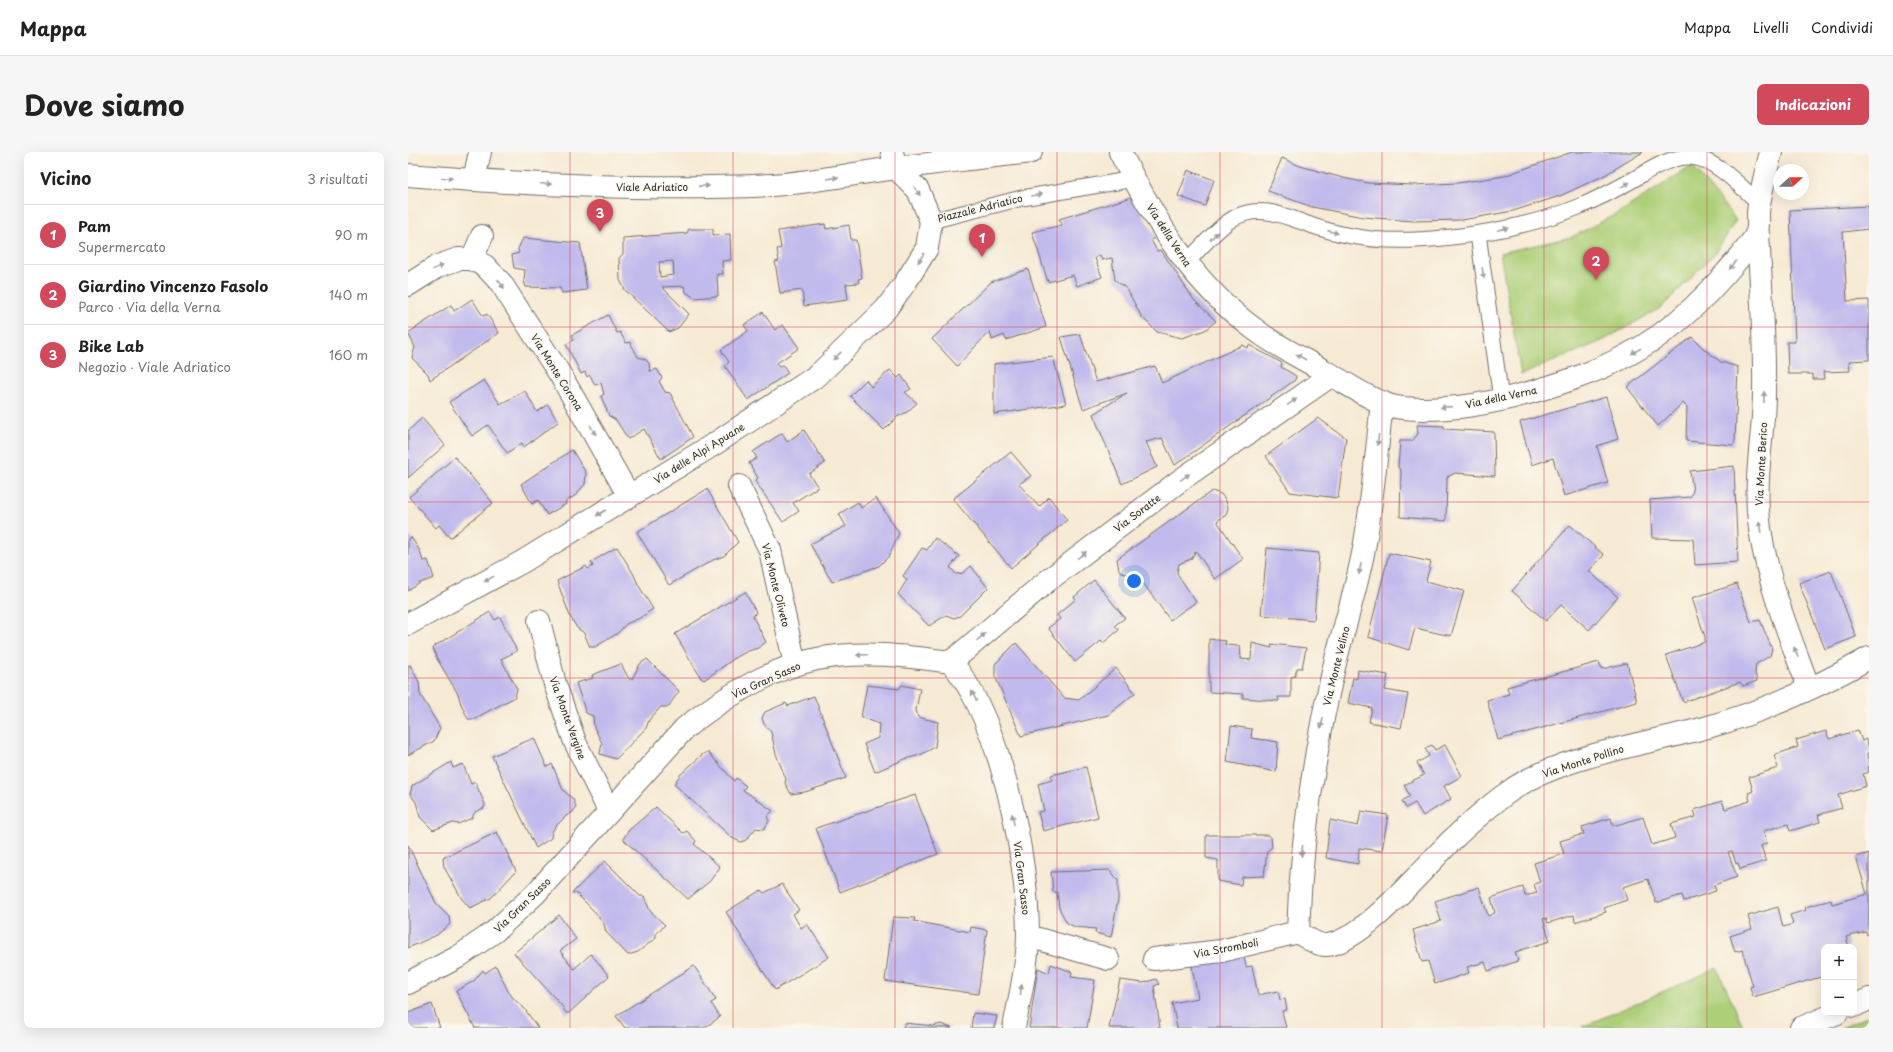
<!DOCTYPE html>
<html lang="it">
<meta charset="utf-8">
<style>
body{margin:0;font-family:"Playpen Sans",sans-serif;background:#f6f6f6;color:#222}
.controls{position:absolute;right:12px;bottom:12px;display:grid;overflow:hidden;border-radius:8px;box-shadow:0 4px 16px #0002}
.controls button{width:36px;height:36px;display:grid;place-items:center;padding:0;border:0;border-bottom:1px solid #e0e0e0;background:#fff;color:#222;font:20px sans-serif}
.compass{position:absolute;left:1365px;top:12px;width:36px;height:36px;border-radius:50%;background:#fff;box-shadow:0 4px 16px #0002;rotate:69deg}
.you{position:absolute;left:726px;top:429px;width:14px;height:14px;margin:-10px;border:3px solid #fff;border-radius:50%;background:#1a73e8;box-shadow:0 0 0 6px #1a73e833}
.badge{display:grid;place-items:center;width:26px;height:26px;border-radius:50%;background:#d1495b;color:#fff;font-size:13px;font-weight:700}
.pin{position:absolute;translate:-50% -33px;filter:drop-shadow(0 1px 2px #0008)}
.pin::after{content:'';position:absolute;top:21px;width:14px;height:12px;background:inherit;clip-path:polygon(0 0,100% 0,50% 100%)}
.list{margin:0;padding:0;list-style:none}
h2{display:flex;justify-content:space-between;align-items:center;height:52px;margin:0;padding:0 16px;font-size:17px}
h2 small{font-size:13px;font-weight:400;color:#767676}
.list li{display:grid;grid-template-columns:26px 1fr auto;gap:12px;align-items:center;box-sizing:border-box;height:60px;padding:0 16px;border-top:1px solid #e0e0e0}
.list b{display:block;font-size:15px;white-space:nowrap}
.list p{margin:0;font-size:13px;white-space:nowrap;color:#767676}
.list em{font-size:13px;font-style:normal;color:#767676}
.map{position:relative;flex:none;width:1461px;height:876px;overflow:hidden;border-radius:8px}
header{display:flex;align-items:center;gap:24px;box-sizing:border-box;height:56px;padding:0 20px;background:#fff;border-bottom:1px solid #e0e0e0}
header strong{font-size:19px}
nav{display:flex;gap:22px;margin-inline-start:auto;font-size:14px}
.intro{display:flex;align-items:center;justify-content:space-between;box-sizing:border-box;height:96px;padding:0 24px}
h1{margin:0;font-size:28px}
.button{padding:10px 18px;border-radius:8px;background:#d1495b;color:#fff;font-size:14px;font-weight:700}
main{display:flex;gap:24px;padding:0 24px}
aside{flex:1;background:#fff;border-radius:8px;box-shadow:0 4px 16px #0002}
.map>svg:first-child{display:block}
.green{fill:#adcf78;stroke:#6c7d52}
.building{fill:#c1baec;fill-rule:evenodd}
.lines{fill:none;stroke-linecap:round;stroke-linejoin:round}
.lane-casing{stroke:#726e66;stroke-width:17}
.street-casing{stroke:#726e66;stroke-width:24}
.secondary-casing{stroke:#726e66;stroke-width:24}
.lane{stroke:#fff;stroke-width:15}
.street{stroke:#fff;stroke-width:22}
.secondary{stroke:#fff;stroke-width:22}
.oneway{fill:#a0a0a0}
.grid{fill:none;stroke:#d1495b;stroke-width:1;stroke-opacity:0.55}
.labels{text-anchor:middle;stroke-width:3;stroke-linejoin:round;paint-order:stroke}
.street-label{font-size:10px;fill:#2b2b2b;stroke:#fbf7ec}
</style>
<header>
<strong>Mappa</strong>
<nav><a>Mappa</a><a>Livelli</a><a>Condividi</a></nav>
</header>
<div class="intro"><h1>Dove siamo</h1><a class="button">Indicazioni</a></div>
<main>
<aside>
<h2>Vicino<small>3 risultati</small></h2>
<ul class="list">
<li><span class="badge">1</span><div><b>Pam</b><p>Supermercato</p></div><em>90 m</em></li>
<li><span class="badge">2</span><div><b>Giardino Vincenzo Fasolo</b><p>Parco · Via della Verna</p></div><em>140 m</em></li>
<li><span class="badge">3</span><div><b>Bike Lab</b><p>Negozio · Viale Adriatico</p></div><em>160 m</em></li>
</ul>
</aside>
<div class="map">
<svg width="1461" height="876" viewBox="0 0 1461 876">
<rect width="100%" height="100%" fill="#fbf7ec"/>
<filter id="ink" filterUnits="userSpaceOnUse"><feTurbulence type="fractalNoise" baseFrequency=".025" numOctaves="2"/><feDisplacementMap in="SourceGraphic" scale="8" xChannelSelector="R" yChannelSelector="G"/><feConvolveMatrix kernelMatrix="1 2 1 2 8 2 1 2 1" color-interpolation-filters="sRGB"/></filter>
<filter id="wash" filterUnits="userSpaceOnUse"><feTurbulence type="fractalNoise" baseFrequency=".012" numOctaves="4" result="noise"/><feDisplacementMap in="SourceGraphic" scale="16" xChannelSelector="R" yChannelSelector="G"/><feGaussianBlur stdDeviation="0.9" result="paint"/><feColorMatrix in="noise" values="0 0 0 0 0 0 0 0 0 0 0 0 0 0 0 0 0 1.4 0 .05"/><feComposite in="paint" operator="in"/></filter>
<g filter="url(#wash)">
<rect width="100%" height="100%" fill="#f6ead4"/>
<path class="green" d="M1284 14 1328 68 1309 99 1254 155 1196 188 1113 223 1092 101 1164 85 1210 61Z
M1309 816 1336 876 1174 875Z
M1461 864V876H1433Z"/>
<g id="blocks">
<path class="building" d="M1164 0H1235L1197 23 1152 44 1105 59 1054 68 1005 69 955 65 904 55 860 39 874 6 892 14 935 26 960 31 1005 33 1050 31 1096 24Z
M780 18 806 28 797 54 770 44Z
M724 45 748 85 743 88 749 99 753 98 786 148 808 169 797 178 774 186 749 180 733 164 719 137 707 128 704 106 694 108 692 103 687 106 694 125 669 134 665 123 640 130 624 80 654 73 651 67Z
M1461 54V77L1435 80 1439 149 1461 148V208L1441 209 1442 219 1415 220 1416 227H1405V222H1380L1379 190H1387L1382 58Z
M417 72 418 77 441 73 443 88H448L454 126 450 127 451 131 438 132 440 148 396 154 394 138 372 141 367 110 371 109 369 97 373 96 370 79Z
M281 77H305V83L322 82 323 108 314 109 315 122H309L310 144 287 146 278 140 276 134 254 135 281 162 270 176 261 180 217 138 212 128 211 106 215 102V86L279 81ZM265 109 266 123 252 125 251 110Z
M115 86 172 91 179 138 154 141 152 136 118 135 116 129 117 118 106 116 104 103 111 101 110 97Z
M620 117 638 175 598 188 596 183 584 188 582 179 549 214 524 187 583 130Z
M64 147 75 164 79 162 91 181 22 228 20 222 4 206 7 195 0 181 43 153 46 159Z
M355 160 367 178 375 173 391 196 369 211 371 215 375 213 380 221 340 248 317 214 321 210 313 198 340 179 336 173Z
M200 163 209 181 212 180 218 191 222 190 230 205 237 207 241 211 242 219 249 217 254 226 251 229 257 240 262 241 285 285 253 307 236 277 220 287 208 268 201 264 193 244 196 242 193 231 187 233 182 223 179 225 177 220 173 222 158 192 166 188 164 183Z
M672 182 688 230 747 214 754 231 835 193 840 196 841 193 874 211 873 215 888 224 887 228 767 313 754 286 738 290 749 315 714 332 685 262 719 241 675 257 653 185Z
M1284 185 1296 197 1313 210 1330 215 1327 289 1325 293 1278 289 1279 255 1275 251 1250 274 1219 235Z
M645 205 658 252 586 262V212Z
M482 218 490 226 493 223 503 237 497 240 509 251 499 260 489 265 476 278 442 244 458 228 463 235Z
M76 228 92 252 117 239 129 260 140 253 150 270 116 295 114 291 99 301 80 273 64 284 41 250Z
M1198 245 1210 287 1189 294 1200 331 1156 344 1145 306 1124 313 1112 270Z
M14 266 37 293 0 326V279Z
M910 266 938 286 930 346 882 340 858 304Z
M1009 273 1036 274V277L1086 280 1087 324 1047 321 1039 325 1038 369 992 365 993 319 990 315 992 289H1004L1010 282Z
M396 278 417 311 401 322 410 335 385 351 391 359 375 370 347 329 350 326 341 311 349 306 345 300 374 281 379 290Z
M164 298 178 321 177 332 168 343 157 350 158 352 139 363 130 348 124 352 113 332Z
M603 300 623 324 611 332 631 355 641 345 659 368 603 416 545 347Z
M47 305 85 351 42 386 31 373 28 376 1 345Z
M1326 314 1330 410 1287 413 1285 387 1244 386 1242 348 1282 345 1285 339 1282 319Z
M299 337 330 390 316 404 305 408 261 433 229 380Z
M804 339 813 342 817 347 820 355 818 363 809 369 835 407 807 427 788 399 783 407 771 412 769 421 788 450 762 468 727 420 716 422 711 418 709 407Z
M468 346 491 381 481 404 471 414 424 430 402 392 438 374 431 362 450 350 453 356Z
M1162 373 1196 403 1181 419 1210 445 1181 478 1153 453 1138 469 1104 439Z
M3 385 12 399 15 409 20 408 26 426 12 431 0 439V387Z
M527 386 551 404 542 415 548 422 555 421 563 414 580 436 552 464 546 466 538 463 521 474 490 442 499 428 495 424 514 396 519 398Z
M209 395 225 421 231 434 245 457 232 466 218 472 210 481 187 495H182L176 481 169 476 162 464 149 429 178 414 180 417 185 414 183 410Z
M859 396 911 401 906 468 853 463Z
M981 401 1023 410 1018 429 1056 439 1043 484 1007 476 1001 498 960 485Z
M1423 419 1448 485 1417 497 1391 431Z
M686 428 717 466 707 473 711 478 695 491 693 489 667 510 640 476 652 467 649 463 668 447 666 445Z
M1329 432 1343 470 1352 468 1364 497 1362 504 1348 512 1347 521 1349 529 1335 534 1332 530 1275 550 1258 503 1297 490V485L1284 446Z
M337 440 348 460 345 465 358 490 350 496 340 499 327 506 296 528 293 526 267 482Z
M82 460 87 468 92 465 109 499 93 507 109 537 107 545 75 562 67 567H60L53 552 50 542 28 505 25 495Z
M801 487 818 489 817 493 832 494 833 507 843 508 844 491 864 496 863 492 898 496 894 516H889L887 524 883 525V545H870L871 549 835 546V542L801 540Z
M608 491 656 546 671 548 708 516 727 541 700 563 613 584 587 524V512Z
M239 507 271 539 260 555H253L250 558 241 568 238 576 208 607 192 602 194 591 186 575 185 564 178 561 168 531 185 526 184 523 213 512 221 527H224L232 512Z
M1191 510 1194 517 1219 511 1229 550 1090 588 1079 548 1101 542 1099 535Z
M2 513 11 530 12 542 32 576 26 589 0 603V514Z
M950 518 980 523 977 538 1000 542 993 576 961 570 964 556 940 551 945 526 949 527Z
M459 533 491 537 494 533 512 537 508 558 510 565 530 570 527 595 512 603 497 607 467 620 456 592 470 586 471 572 453 565Z
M406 544 438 626 397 640 383 642 377 631 378 627 368 602 363 580 356 572 354 566 357 560 378 551 380 554Z
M823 574 844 577 843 586 870 590 868 620 819 610Z
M1450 578 1454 589 1458 587 1461 596V601H1459L1461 620 1455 622 1458 634 1430 643 1434 656 1410 663 1412 670 1382 679 1380 672 1355 679 1359 691 1353 694 1358 709 1332 717 1330 711 1328 712 1324 699 1320 700 1329 725 1306 733 1308 739 1276 749 1274 743 1248 751 1240 727 1215 735 1219 748 1196 756 1198 760 1167 770 1166 763 1140 771 1138 766 1135 767 1142 789 1107 800 1110 809 1080 819 1077 810 1059 815 1061 821 1027 832 1020 809 1014 810 1005 778 1033 769 1027 749 1071 735 1080 764 1087 761 1083 746 1115 735 1117 744 1129 741 1126 732 1132 730 1126 711 1156 702 1152 689 1176 682 1174 675 1203 666 1205 674 1235 665 1244 693 1267 686 1263 672 1288 665 1286 658 1314 649 1317 657 1342 649 1340 641 1345 639 1341 625 1370 616 1366 603 1390 595 1388 588 1418 579 1421 587Z
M126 586 139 615 144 612 155 638 165 647 168 654 165 660 158 664 147 675 144 680 143 686 128 696 84 604Z
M1024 593 1027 598 1037 593 1054 624 1036 634 1043 647 1015 664 1007 651 998 656 994 649 1002 644 996 633 1016 623 1009 611 1021 604 1017 596Z
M300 600 326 629 328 626 338 634 335 638 365 659 359 664 361 669 357 676 355 677 348 676 338 688 333 690 324 686 266 632 272 623 295 602Z
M43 610 45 616 55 612 63 632 67 630 77 652 76 656 67 660 64 666 50 672 45 671 25 678 12 665 8 650 2 642 4 634Z
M678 615 690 665 635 679 630 660 636 659 630 632 644 628 643 623Z
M507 643 530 702 432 740 408 676Z
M248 655 275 681 279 679 288 689 286 692 312 715 302 729 280 747 215 687 221 678Z
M953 659 980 663 974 699 951 696 950 712 918 706 922 668 950 674Z
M89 680 108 719 83 746 62 756 54 747 36 715 35 706Z
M798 683H860L863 685 864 695 859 699 856 724 834 725 833 733 810 729V708L798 706Z
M0 693 28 751 41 764 42 772 29 783 0 796Z
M1461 701V782L1459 783 1458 780 1438 785 1441 795H1416V824L1345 845 1342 835 1345 834 1334 798 1327 800 1322 784 1344 777 1340 764 1370 755 1375 775 1385 772 1382 763 1398 758 1397 755 1423 748 1424 752 1459 742 1448 705Z
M197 709 232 744H236L242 759 257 773 248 781V786L244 789 230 800 220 803 198 780 196 772 187 760 168 741H164Z
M702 718 710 728V747L703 785 687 781 688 777 667 775 659 771 651 756 649 740H645L643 720Z
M374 732 391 758 385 762 393 776 399 772 421 805 367 838 318 760 353 738 356 741Z
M151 763 168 787 152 799 166 817 183 802 201 824 161 861H158L154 854 106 801Z
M485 765 507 766 506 769 562 780 563 775 579 778 570 842 477 829Z
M835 800 838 815 844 814 850 843 870 839 872 848 877 847 879 858 874 859 878 876H769L764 851 790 846 783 810Z
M643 812 664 820 663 825 687 828 679 876H621L630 816 641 821Z
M88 814 100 839 106 847 116 856 130 876H67L48 839 66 829 75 818 77 821Z
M286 814 308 848 303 851 312 865 296 876H217L208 864Z
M748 827 751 832 746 834 752 876H701L712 828 735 831Z
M24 852 32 876H0V861Z
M565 861 589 864 586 876H563Z
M497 871 525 874 533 872 544 876H495Z"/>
</g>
</g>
<g filter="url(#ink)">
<use href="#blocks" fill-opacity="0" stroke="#726e66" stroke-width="1"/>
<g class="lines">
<defs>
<path id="lane" d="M523 69 614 46 726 27
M1070 82 1093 247
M778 111C791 98 811 74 826 66 852 51 879 65 905 74 917 78 931 82 944 84 974 90 1006 89 1035 86 1082 81 1129 72 1173 54 1189 47 1205 39 1221 30 1239 20 1259 5 1281 5 1306 5 1333 35 1351 51"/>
<path id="street" d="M712 0C747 69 785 133 849 179 870 195 896 207 918 220 940 232 970 254 995 256 1053 261 1115 245 1170 225 1233 202 1274 172 1318 121 1328 109 1340 97 1348 83 1351 77 1350 68 1350 61 1352 40 1358 20 1363 0
M66 28 72 0
M1350 81C1353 134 1357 187 1356 241 1356 280 1347 320 1350 359 1355 421 1380 479 1401 536
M64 107 74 84
M0 133 30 114 50 107H64L77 114 93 131 153 224 221 344
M331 334 362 398 387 513
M131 469 147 532 167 590 201 659
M0 472 114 410 308 291 410 223 478 157 497 131 519 96 523 69 510 38 488 16 484 0
M543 510 638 430 774 327 924 223
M890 780C897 785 910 794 919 793 956 789 1016 715 1044 688 1063 670 1082 653 1102 639 1153 603 1240 592 1300 575 1357 559 1410 535 1461 506
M890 780C893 689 906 600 927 511 937 471 950 432 957 391 965 344 969 297 974 250
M620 784 700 807
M746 807 813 799 890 780
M0 831 50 805 86 780 127 742 277 576C315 546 360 517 409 507 453 498 498 504 543 510 593 568 620 707 620 783 620 812 611 848 606 876
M1446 854 1461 847
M1393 876 1429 861"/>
<path id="secondary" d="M0 23C121 33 243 39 364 33 406 30 447 21 489 16 533 10 578 5 623 0"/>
</defs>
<use href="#lane" class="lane-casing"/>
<use href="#street" class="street-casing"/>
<use href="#secondary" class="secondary-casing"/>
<use href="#lane" class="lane"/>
<use href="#street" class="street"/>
<use href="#secondary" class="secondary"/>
</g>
<defs><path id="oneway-solid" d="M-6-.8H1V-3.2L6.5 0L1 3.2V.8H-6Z"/></defs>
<g class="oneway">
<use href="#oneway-solid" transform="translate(39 26) rotate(5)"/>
<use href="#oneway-solid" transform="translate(425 26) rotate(-9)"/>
<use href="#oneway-solid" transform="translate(138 32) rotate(2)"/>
<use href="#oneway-solid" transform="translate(1217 33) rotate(-29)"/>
<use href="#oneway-solid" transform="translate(296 34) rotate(-1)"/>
<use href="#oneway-solid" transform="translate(509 39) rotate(57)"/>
<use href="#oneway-solid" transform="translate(629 43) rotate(-10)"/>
<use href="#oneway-solid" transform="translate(1095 77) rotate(-12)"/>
<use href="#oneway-solid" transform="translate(925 80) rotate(15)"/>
<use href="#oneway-solid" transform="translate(806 84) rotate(-44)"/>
<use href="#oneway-solid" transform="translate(513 106) rotate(122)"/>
<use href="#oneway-solid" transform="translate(1325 113) rotate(131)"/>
<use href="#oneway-solid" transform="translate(30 115) rotate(-26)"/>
<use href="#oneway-solid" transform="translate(1075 121) rotate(82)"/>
<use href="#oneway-solid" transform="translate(93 132) rotate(54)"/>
<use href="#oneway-solid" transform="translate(1228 199) rotate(151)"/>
<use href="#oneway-solid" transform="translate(429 204) rotate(136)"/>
<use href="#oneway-solid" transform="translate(893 205) rotate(-150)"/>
<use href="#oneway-solid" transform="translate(1356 245) rotate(-89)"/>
<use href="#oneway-solid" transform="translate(884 250) rotate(-35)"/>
<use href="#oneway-solid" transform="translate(1038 255) rotate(176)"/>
<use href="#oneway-solid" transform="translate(185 278) rotate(59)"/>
<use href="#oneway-solid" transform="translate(970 288) rotate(96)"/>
<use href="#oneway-solid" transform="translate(777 325) rotate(-35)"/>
<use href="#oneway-solid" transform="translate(193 361) rotate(149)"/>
<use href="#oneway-solid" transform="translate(1352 375) rotate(-98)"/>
<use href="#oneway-solid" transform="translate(674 403) rotate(-37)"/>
<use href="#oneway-solid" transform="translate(952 417) rotate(101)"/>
<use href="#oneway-solid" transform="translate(81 427) rotate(151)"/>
<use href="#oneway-solid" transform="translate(573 485) rotate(-40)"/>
<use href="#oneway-solid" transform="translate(1388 500) rotate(-111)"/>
<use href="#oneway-solid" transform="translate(454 503) rotate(178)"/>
<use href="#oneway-solid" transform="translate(566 544) rotate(-117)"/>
<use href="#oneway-solid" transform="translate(914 571) rotate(102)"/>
<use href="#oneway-solid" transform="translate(605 667) rotate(-101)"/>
<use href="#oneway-solid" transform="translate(894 699) rotate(96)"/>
<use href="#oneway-solid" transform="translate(613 838) rotate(-82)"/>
</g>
</g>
<path class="grid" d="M162 0V876M325 0V876M487 0V876M649 0V876M812 0V876M974 0V876M1136 0V876M1299 0V876M0 175H1461M0 350H1461M0 526H1461M0 701H1461"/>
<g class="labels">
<g class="street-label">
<text x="244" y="39">Viale Adriatico</text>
<text transform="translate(572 56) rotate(-14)" y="4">Piazzale Adriatico</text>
<text transform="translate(761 83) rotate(57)" y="4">Via della Verna</text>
<text transform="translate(149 220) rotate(58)" y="4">Via Monte Corona</text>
<text transform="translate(1093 245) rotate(-12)" y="4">Via della Verna</text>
<text transform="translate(291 301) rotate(-32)" y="4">Via delle Alpi Apuane</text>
<text transform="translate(1353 312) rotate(-87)" y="4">Via Monte Berico</text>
<text transform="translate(729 361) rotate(-37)" y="4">Via Soratte</text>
<text transform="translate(368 433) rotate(76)" y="4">Via Monte Oliveto</text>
<text transform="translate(928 514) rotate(-76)" y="4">Via Monte Velino</text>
<text transform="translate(358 528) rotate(-24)" y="4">Via Gran Sasso</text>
<text transform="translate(160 566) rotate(70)" y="4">Via Monte Vergine</text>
<text transform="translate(1175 609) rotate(-18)" y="4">Via Monte Pollino</text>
<text transform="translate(614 726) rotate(83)" y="4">Via Gran Sasso</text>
<text transform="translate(114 753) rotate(-44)" y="4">Via Gran Sasso</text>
<text transform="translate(818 796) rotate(-11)" y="4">Via Stromboli</text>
</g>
</g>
</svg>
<div class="controls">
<button>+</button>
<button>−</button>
</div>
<svg class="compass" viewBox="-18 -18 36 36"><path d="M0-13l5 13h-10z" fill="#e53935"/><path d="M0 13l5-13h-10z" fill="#767676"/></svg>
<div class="you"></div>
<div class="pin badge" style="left:574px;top:105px">1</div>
<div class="pin badge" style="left:1188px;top:128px">2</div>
<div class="pin badge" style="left:192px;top:80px">3</div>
</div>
</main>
